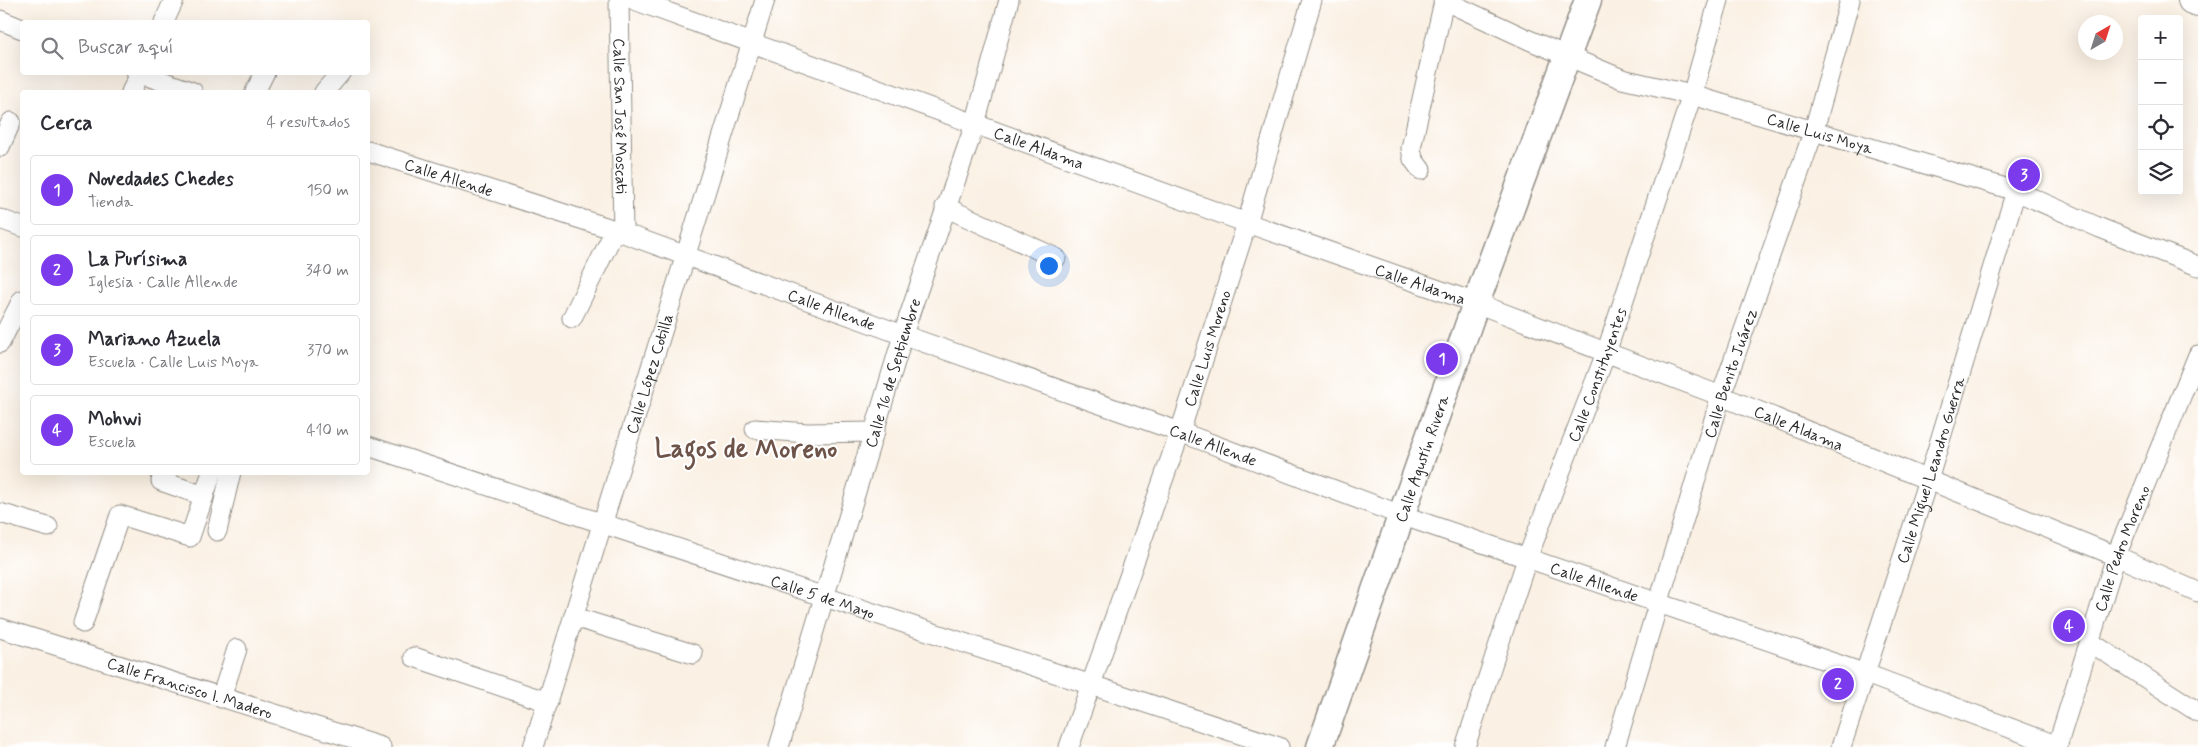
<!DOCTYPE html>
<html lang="es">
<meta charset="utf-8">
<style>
body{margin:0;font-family:Mynerve,sans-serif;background:#f2f2f3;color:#2b2b33}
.controls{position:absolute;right:15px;top:15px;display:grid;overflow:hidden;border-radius:5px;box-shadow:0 5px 20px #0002}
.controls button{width:45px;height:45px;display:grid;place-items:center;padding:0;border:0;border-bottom:1px solid #e1e1e2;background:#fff;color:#2b2b33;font:25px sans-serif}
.compass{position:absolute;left:2078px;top:15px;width:45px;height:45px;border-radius:50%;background:#fff;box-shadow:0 5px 20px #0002;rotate:39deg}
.you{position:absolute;left:1048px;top:265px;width:18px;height:18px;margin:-12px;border:4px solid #fff;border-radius:50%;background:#1a73e8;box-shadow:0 0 0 8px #1a73e833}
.badge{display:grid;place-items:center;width:32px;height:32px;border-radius:50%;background:#7c3aed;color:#fff;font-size:16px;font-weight:700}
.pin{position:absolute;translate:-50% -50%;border:2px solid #fff;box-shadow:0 1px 5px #0006}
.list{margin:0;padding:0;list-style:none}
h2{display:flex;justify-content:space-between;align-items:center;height:65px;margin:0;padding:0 20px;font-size:21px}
h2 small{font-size:16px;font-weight:400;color:#7c7c81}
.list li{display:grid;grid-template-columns:32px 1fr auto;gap:15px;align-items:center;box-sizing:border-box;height:70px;margin:0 10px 10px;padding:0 10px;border:1px solid #e1e1e2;border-radius:5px}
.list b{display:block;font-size:19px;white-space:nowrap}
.list p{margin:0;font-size:16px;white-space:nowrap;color:#7c7c81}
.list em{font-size:16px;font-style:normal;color:#7c7c81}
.icon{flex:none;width:28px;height:28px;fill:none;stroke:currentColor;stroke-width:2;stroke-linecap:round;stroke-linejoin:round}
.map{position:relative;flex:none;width:2198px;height:747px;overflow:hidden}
.search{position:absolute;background:#fff;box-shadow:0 5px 20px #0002;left:20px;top:20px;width:350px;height:55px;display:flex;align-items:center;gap:12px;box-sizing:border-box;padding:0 18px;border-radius:5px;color:#7c7c81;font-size:19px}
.panel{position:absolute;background:#fff;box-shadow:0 5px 20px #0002;left:20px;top:90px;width:350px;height:385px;border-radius:5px}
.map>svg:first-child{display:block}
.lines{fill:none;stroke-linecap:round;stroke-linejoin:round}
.minor-casing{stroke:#928e87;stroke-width:21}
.secondary-casing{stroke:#928e87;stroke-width:29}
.trunk-casing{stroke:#928e87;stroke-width:30}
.minor{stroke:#fff;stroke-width:19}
.secondary{stroke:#fff;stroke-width:26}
.trunk{stroke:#fff;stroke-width:28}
.labels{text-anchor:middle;stroke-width:4;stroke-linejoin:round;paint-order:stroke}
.street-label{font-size:16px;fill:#2b2b2b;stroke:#fff}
.town-label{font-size:26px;font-weight:bold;fill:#6e5348;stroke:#fff}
</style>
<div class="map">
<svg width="2198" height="747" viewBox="0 0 2198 747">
<rect width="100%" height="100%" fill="#fff"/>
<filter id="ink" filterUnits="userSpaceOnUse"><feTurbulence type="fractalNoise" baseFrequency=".02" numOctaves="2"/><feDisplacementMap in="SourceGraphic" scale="10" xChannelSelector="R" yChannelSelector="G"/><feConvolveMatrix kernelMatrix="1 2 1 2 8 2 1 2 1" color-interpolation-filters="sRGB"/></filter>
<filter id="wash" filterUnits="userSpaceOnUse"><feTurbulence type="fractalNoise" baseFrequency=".0096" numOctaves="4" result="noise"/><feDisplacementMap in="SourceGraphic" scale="20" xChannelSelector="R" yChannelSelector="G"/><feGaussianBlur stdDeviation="1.12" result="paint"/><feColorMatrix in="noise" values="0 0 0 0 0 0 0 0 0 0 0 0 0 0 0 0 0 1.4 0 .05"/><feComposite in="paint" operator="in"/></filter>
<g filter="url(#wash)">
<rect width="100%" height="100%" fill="#faf0e3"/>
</g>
<g filter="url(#ink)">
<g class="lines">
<defs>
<g id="minor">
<path id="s1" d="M619 0 623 233"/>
<path id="s2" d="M634 0 1247 223 1476 303 1721 396 2116 556 2198 592"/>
<path id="s3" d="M1443 0 1529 40 1622 79 1692 95 2016 191 2100 228 2198 266"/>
<path d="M0 20 22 29"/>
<path d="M164 22 174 0"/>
<path d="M136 72 193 92"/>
<path d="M131 92 141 72"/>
<path d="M255 92 265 72"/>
<path d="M324 92 341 72"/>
<path d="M0 147 11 122"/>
<path id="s4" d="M368 151 615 230 903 335 1180 432 1401 515 1866 674 2058 746"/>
<path d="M1421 170 1413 159 1411 148 1444 1"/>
<path d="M945 207 1056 258"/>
<path d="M0 219 22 227"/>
<path d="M572 318 615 230"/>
<path d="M0 343 22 300"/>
<path d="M755 429 807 433 875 432"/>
<path id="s5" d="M368 446 1279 747"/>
<path d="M161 481 204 496"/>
<path d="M0 513 48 527"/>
<path d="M217 531 231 472"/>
<path d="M574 617 693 654"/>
<path d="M83 623 120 515 190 537 212 472"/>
<path id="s6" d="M0 628 381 747"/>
<path d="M2090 642 2198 712"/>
<path d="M414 657 548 702"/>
<path d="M221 698 237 649"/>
<path id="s7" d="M533 747 765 0"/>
<path id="s8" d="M779 747 908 319 975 124 1009 0"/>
<path id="s9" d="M1069 747 1180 432 1247 223 1312 0"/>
<path id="s10" d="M1465 747 1527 559 1606 353 1692 95 1719 0"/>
<path id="s11" d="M1615 747 1721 396 1814 130 1850 0"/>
<path id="s12" d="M1841 747 1928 480 2016 191"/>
<path id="s13" d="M2057 747 2116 556 2198 355"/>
</g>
<g id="secondary">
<path id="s14" d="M1320 747 1476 303 1588 0"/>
</g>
<path id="trunk" d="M2192 0 2198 2"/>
</defs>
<use href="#minor" class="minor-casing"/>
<use href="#secondary" class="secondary-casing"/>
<use href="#trunk" class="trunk-casing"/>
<use href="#minor" class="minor"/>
<use href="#secondary" class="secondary"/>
<use href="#trunk" class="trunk"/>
</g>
</g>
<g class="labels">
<g class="street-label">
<text dy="6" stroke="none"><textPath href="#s1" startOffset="116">Calle San José Moscati</textPath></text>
<text dy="6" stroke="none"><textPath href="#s3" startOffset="401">Calle Luis Moya</textPath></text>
<text dy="6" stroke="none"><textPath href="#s2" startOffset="431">Calle Aldama</textPath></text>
<text dy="6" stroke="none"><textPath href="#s4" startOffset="85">Calle Allende</textPath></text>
<text dy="6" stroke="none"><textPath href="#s2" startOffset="836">Calle Aldama</textPath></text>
<text dy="6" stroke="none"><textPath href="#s4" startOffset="490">Calle Allende</textPath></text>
<text dy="6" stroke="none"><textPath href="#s9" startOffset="422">Calle Luis Moreno</textPath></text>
<text dy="6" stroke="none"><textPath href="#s8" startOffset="391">Calle 16 de Septiembre</textPath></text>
<text dy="6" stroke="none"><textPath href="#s11" startOffset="391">Calle Benito Juárez</textPath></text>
<text dy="6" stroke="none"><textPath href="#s7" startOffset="391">Calle López Cotilla</textPath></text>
<text dy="6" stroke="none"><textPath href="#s10" startOffset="395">Calle Constituyentes</textPath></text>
<text dy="6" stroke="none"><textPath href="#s2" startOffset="1241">Calle Aldama</textPath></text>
<text dy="6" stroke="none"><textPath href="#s4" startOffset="895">Calle Allende</textPath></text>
<text dy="6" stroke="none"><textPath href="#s14" startOffset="306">Calle Agustín Rivera</textPath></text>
<text dy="6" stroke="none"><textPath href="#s12" startOffset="291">Calle Miguel Leandro Guerra</textPath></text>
<text dy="6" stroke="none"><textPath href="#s13" startOffset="209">Calle Pedro Moreno</textPath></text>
<text dy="6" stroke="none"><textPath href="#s4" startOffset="1300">Calle Allende</textPath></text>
<text dy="6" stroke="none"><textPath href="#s5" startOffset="479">Calle 5 de Mayo</textPath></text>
<text dy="6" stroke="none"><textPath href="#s6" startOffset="199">Calle Francisco I. Madero</textPath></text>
</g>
<g class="town-label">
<text x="746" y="457">Lagos de Moreno</text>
</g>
</g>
</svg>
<div class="controls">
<button>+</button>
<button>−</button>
<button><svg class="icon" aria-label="locate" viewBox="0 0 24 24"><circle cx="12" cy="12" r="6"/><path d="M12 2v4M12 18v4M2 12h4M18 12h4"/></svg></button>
<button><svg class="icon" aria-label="layers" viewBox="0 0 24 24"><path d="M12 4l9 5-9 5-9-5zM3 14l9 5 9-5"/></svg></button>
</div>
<svg class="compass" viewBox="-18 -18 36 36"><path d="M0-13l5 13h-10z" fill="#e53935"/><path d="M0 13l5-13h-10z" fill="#7c7c81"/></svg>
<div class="you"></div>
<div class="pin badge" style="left:1442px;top:359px">1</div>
<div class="pin badge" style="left:1838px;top:684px">2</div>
<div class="pin badge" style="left:2024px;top:175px">3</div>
<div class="pin badge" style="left:2069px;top:626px">4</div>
<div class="search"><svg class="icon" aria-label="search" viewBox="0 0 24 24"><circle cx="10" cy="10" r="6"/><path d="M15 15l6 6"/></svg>Buscar aquí</div>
<section class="panel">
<h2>Cerca<small>4 resultados</small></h2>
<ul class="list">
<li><span class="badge">1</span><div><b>Novedades Chedes</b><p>Tienda</p></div><em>150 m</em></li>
<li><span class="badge">2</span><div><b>La Purísima</b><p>Iglesia · Calle Allende</p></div><em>340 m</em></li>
<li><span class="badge">3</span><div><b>Mariano Azuela</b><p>Escuela · Calle Luis Moya</p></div><em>370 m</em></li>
<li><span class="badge">4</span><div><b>Mohwi</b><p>Escuela</p></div><em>410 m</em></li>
</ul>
</section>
</div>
